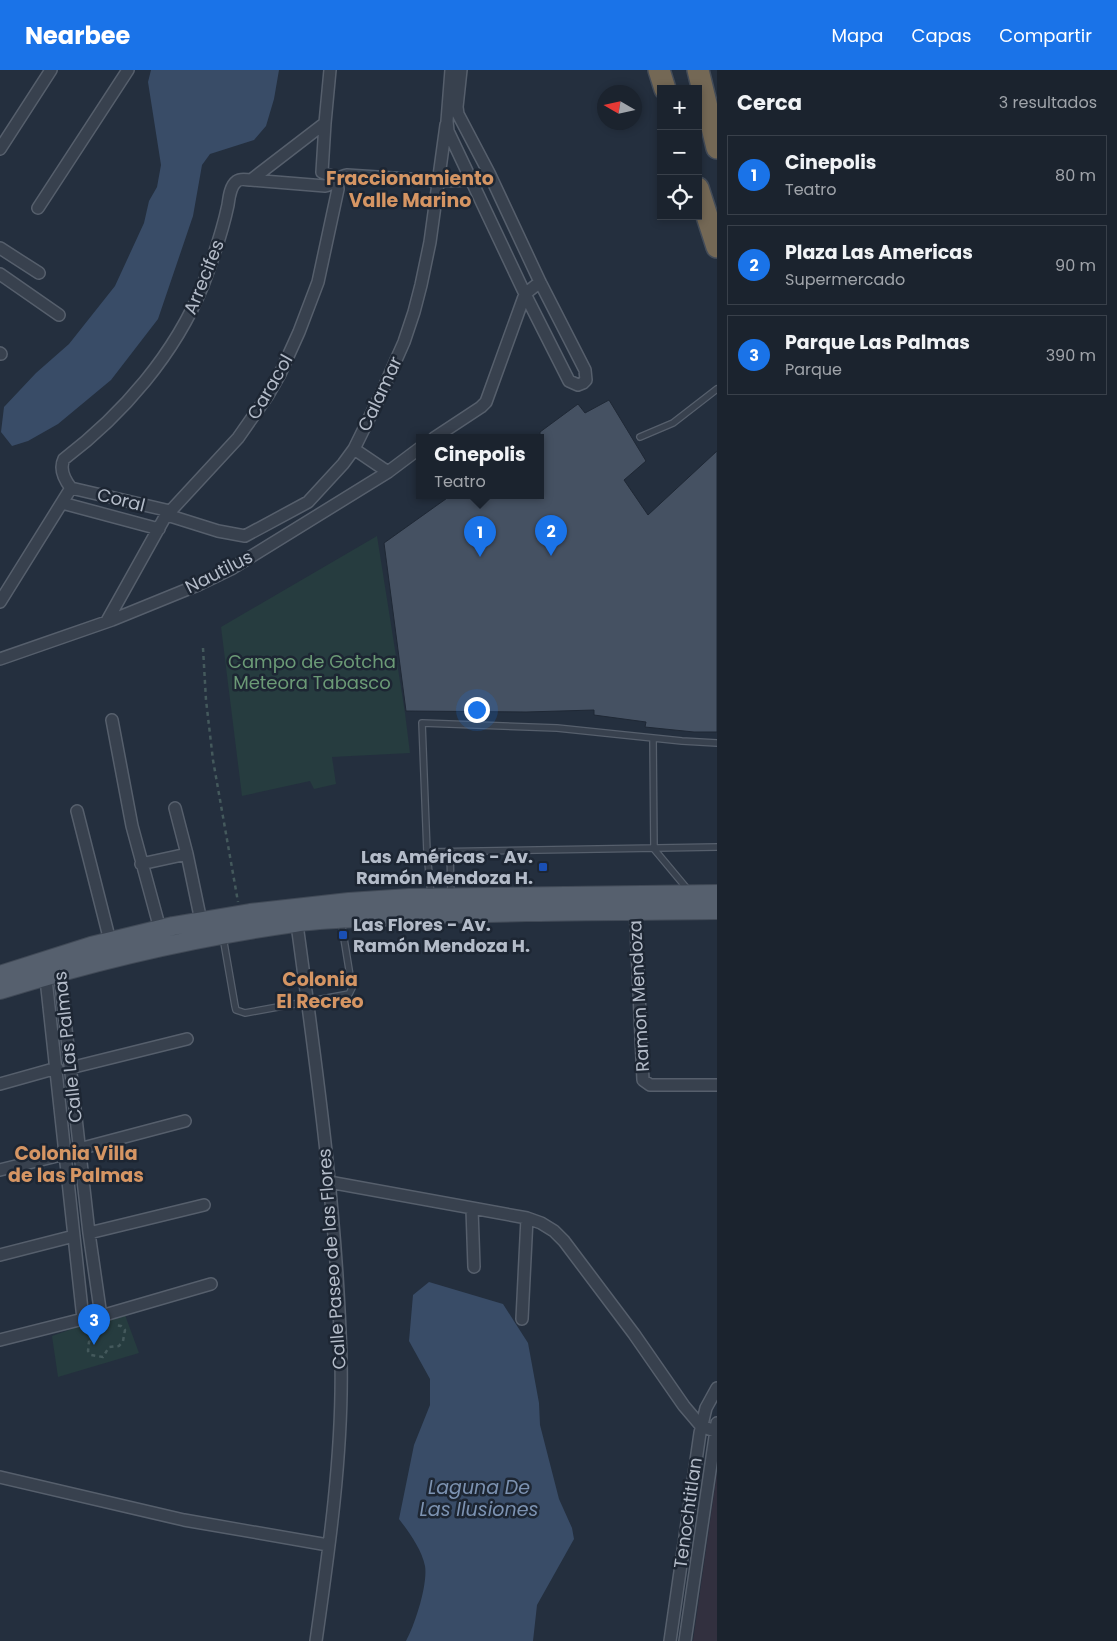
<!DOCTYPE html>
<html lang="es">
<meta charset="utf-8">
<style>
body{margin:0;font-family:Poppins,sans-serif;background:#282f3a;color:#f1f3f6}
.controls{position:absolute;right:15px;top:15px;display:grid;overflow:hidden;border-radius:0px;box-shadow:0 2px 8px #0003}
.controls button{width:45px;height:45px;display:grid;place-items:center;padding:0;border:0;border-bottom:1px solid #39404a;background:#1b232e;color:#f1f3f6;font:25px sans-serif}
.compass{position:absolute;left:597px;top:15px;width:45px;height:45px;border-radius:50%;background:#1b232e;box-shadow:0 2px 8px #0003;rotate:279deg}
.you{position:absolute;left:476px;top:639px;width:18px;height:18px;margin:-12px;border:4px solid #fff;border-radius:50%;background:#1a73e8;box-shadow:0 0 0 8px #1a73e833}
.badge{display:grid;place-items:center;width:32px;height:32px;border-radius:50%;background:#1a73e8;color:#fff;font-size:16px;font-weight:700}
.pin{position:absolute;translate:-50% -41px;filter:drop-shadow(0 1px 2px #0008)}
.pin::after{content:'';position:absolute;top:26px;width:18px;height:15px;background:inherit;clip-path:polygon(0 0,100% 0,50% 100%)}
.popup{position:absolute;left:416px;top:364px;width:128px;height:65px;box-sizing:border-box;display:grid;place-content:center;border-radius:0px;background:#1b232e;filter:drop-shadow(0 1px 4px #0005);font-size:16px;white-space:nowrap;color:#a0a4aa}
.popup b{font-size:19px;color:#f1f3f6}
.popup::after{content:'';position:absolute;left:50%;top:100%;margin-left:-10px;border:10px solid transparent;border-top-color:#1b232e}
.list{margin:0;padding:0;list-style:none}
h2{display:flex;justify-content:space-between;align-items:center;height:65px;margin:0;padding:0 20px;font-size:21px}
h2 small{font-size:16px;font-weight:400;color:#a0a4aa}
.list li{display:grid;grid-template-columns:32px 1fr auto;gap:15px;align-items:center;box-sizing:border-box;height:80px;margin:0 10px 10px;padding:0 10px;border:1px solid #39404a;border-radius:0px}
.list b{display:block;font-size:19px;white-space:nowrap}
.list p{margin:0;font-size:16px;white-space:nowrap;color:#a0a4aa}
.list em{font-size:16px;font-style:normal;color:#a0a4aa}
.icon{flex:none;width:28px;height:28px;fill:none;stroke:currentColor;stroke-width:2;stroke-linecap:round;stroke-linejoin:round}
.map{position:relative;flex:none;width:717px;height:1571px;overflow:hidden}
header{display:flex;align-items:center;gap:30px;box-sizing:border-box;height:70px;padding:0 25px;background:#1a73e8;color:#fff}
header strong{font-size:24px}
nav{display:flex;gap:28px;margin-inline-start:auto;font-size:18px}
main{display:flex}
aside{flex:1;background:#1b232e}
.map>svg:first-child{display:block}
.medical{fill:#32303f}
.green{fill:#263c3f}
.water{fill:#394c67}
.building{fill:#455162;stroke:#1f2835}
.lines{fill:none;stroke-linecap:round;stroke-linejoin:round}
.lane-casing{stroke:#565f6c;stroke-width:8}
.street-casing{stroke:#565f6c;stroke-width:14}
.primary-casing{stroke:#414a57;stroke-width:20}
.highway-casing{stroke:#434c59;stroke-width:24}
.path{stroke:#44595c;stroke-width:2.5;stroke-dasharray:4 4;stroke-linecap:butt}
.lane{stroke:#38414e;stroke-width:5.5}
.street{stroke:#38414e;stroke-width:11}
.primary{stroke:#56606e;stroke-width:18}
.highway{stroke:#746855;stroke-width:21}
.transit-dot{fill:#1a4fb4;stroke:#1d2633;stroke-width:2}
.labels{text-anchor:middle;stroke-width:5;stroke-linejoin:round;paint-order:stroke}
.street-label{font-size:18px;fill:#b4bcc9;stroke:#1d2633}
.park-label{font-size:18px;fill:#6b9a76;stroke:#1d2633}
.poi-label{font-size:18px;font-weight:bold;fill:#b4bcc9;stroke:#1d2633;text-anchor:end}
.neighbourhood-label{font-size:19px;font-weight:bold;fill:#d59563;stroke:#1d2633}
.water-label{font-size:19px;font-style:italic;fill:#7c92b1;stroke:#1d2633}
</style>
<header>
<strong>Nearbee</strong>
<nav><a>Mapa</a><a>Capas</a><a>Compartir</a></nav>
</header>
<main>
<div class="map">
<svg width="717" height="1571" viewBox="0 0 717 1571">
<rect width="100%" height="100%" fill="#242f3e"/>
<path class="medical" d="M717 1403V1571H693Z"/>
<path class="green" d="M377 466 405 643 410 683 332 687 336 714 314 719 310 711 242 726 221 557Z
M125 1245 139 1283 58 1307 52 1266 86 1254Z"/>
<path class="water" d="M151 0H279L274 29 266 56 254 70 210 84 202 95 193 146 158 249 111 310 58 354 28 371 12 376 1 362 4 337 36 303 69 274 115 216 144 153 149 131 157 117 161 95 148 12Z
M429 1212 503 1234 528 1273 539 1333 540 1355 559 1429 572 1458 574 1469 537 1535 533 1571H406C415 1555 428 1514 425 1496 422 1480 409 1462 399 1449L414 1375 430 1335V1309L409 1271 413 1225Z"/>
<path class="building" d="M609 330 646 391 624 410 648 445 717 381V662H694L645 657 646 652 594 645V640L526 642 406 641 384 473 450 426H540V362L578 334 585 343Z"/>
<g class="lines">
<defs>
<path id="lane" d="M640 367 673 353 717 319
M653 668 654 779 689 821
M450 781 451 824
M427 782 717 777
M431 825 427 782 422 653 557 658 682 671 717 673
M223 867 235 936 236 940 245 943 349 924 352 918 341 850"/>
<path id="street" d="M451 0 447 51 448 61 525 224 569 311 578 315 583 313 586 310 585 300 540 212 489 103 458 44 457 37 461 0
M0 79 51 0
M251 110 325 116C334 115 338 106 347 105L439 111 472 110 489 103
M38 138 128 0
M0 178 39 203
M0 204 59 245
M0 283 1 284
M434 368 481 337 486 332 525 224 540 212
M354 379 388 402
M71 418C64 409 59 399 64 389 123 344 175 284 203 215 213 189 222 163 228 135 229 128 230 116 237 111 241 108 247 110 251 110L325 53 330 0
M71 418 170 441
M62 433 159 459
M167 445 218 461 245 466 308 432 343 394 354 379 381 324 404 272 414 242 421 215 430 172 446 55
M0 532 71 418
M107 551 165 447 238 368 268 325 280 304 299 262 318 212 338 119 337 112 335 107 322 102 325 53
M0 589 112 550 198 515 231 499 388 402 420 378
M112 650 132 756 160 859
M175 738 187 784 201 851
M77 741 110 871
M141 794 187 784
M635 834 643 1010 650 1015H717
M296 847C316 994 337 1141 341 1290 343 1382 329 1480 316 1571
M59 897 89 1163 101 1246
M45 900 83 1249
M70 998 187 969
M0 1014 57 998
M79 1079 185 1051
M0 1100 65 1084
M329 1112 527 1148 541 1153 554 1161 564 1171 634 1264 684 1336 701 1356 715 1361
M472 1139 474 1197
M89 1163 204 1135
M0 1185 74 1166
M522 1249 527 1148
M0 1270 83 1249 101 1246 211 1214
M0 1407 184 1450 328 1475
M670 1571 700 1363 706 1338 717 1318
M685 1571 717 1353"/>
<path id="primary" d="M0 905 91 876 173 856 250 843 349 832 409 828 717 824
M0 920C96 890 194 867 294 853 324 848 355 849 385 847 495 841 606 841 717 840"/>
<path id="highway" d="M659 0 665 19
M698 0 717 78
M698 118 717 177"/>
</defs>
<use href="#lane" class="lane-casing"/>
<use href="#street" class="street-casing"/>
<use href="#primary" class="primary-casing"/>
<use href="#highway" class="highway-casing"/>
<path class="path" d="M203 578 206 630 213 690 238 832
M95 1258 97 1264 89 1272 88 1281 91 1285 103 1287 109 1277 119 1276 123 1271 125 1260 121 1256 114 1255
M97 1264 102 1258"/>
<use href="#lane" class="lane"/>
<use href="#street" class="street"/>
<use href="#primary" class="primary"/>
<use href="#highway" class="highway"/>
</g>
<g class="transit-dot">
<rect x="538" y="792" width="10" height="10" rx="2.5"/>
<rect x="338" y="860" width="10" height="10" rx="2.5"/>
</g>
<g class="labels">
<g class="street-label">
<text transform="translate(204 207) rotate(-68)" y="6">Arrecifes</text>
<text transform="translate(270 317) rotate(-60)" y="6">Caracol</text>
<text transform="translate(380 324) rotate(-65)" y="6">Calamar</text>
<text transform="translate(121 430) rotate(14)" y="6">Coral</text>
<text transform="translate(219 502) rotate(-27)" y="6">Nautilus</text>
<text transform="translate(639 926) rotate(-93)" y="6">Ramon Mendoza</text>
<text transform="translate(68 977) rotate(-96)" y="6">Calle Las Palmas</text>
<text transform="translate(332 1189) rotate(-94)" y="6">Calle Paseo de las Flores</text>
<text transform="translate(688 1443) rotate(-82)" y="6">Tenochtitlan</text>
</g>
<g class="park-label">
<text x="312" y="598">Campo de Gotcha<tspan x="312" dy="21">Meteora Tabasco</tspan></text>
</g>
<g class="poi-label">
<text x="533" y="793">Las Américas - Av.<tspan x="533" dy="21">Ramón Mendoza H.</tspan></text>
<text x="353" y="861" text-anchor="start">Las Flores - Av.<tspan x="353" dy="21">Ramón Mendoza H.</tspan></text>
</g>
<g class="neighbourhood-label">
<text x="410" y="115">Fraccionamiento<tspan x="410" dy="22">Valle Marino</tspan></text>
<text x="320" y="916">Colonia<tspan x="320" dy="22">El Recreo</tspan></text>
<text x="76" y="1090">Colonia Villa<tspan x="76" dy="22">de las Palmas</tspan></text>
</g>
<g class="water-label">
<text x="479" y="1424">Laguna De<tspan x="479" dy="22">Las Ilusiones</tspan></text>
</g>
</g>
</svg>
<div class="controls">
<button>+</button>
<button>−</button>
<button><svg class="icon" aria-label="locate" viewBox="0 0 24 24"><circle cx="12" cy="12" r="6"/><path d="M12 2v4M12 18v4M2 12h4M18 12h4"/></svg></button>
</div>
<svg class="compass" viewBox="-18 -18 36 36"><path d="M0-13l5 13h-10z" fill="#e53935"/><path d="M0 13l5-13h-10z" fill="#a0a4aa"/></svg>
<div class="you"></div>
<div class="pin badge" style="left:480px;top:487px">1</div>
<div class="popup"><b>Cinepolis</b>Teatro</div>
<div class="pin badge" style="left:551px;top:486px">2</div>
<div class="pin badge" style="left:94px;top:1275px">3</div>
</div>
<aside>
<h2>Cerca<small>3 resultados</small></h2>
<ul class="list">
<li><span class="badge">1</span><div><b>Cinepolis</b><p>Teatro</p></div><em>80 m</em></li>
<li><span class="badge">2</span><div><b>Plaza Las Americas</b><p>Supermercado</p></div><em>90 m</em></li>
<li><span class="badge">3</span><div><b>Parque Las Palmas</b><p>Parque</p></div><em>390 m</em></li>
</ul>
</aside>
</main>
